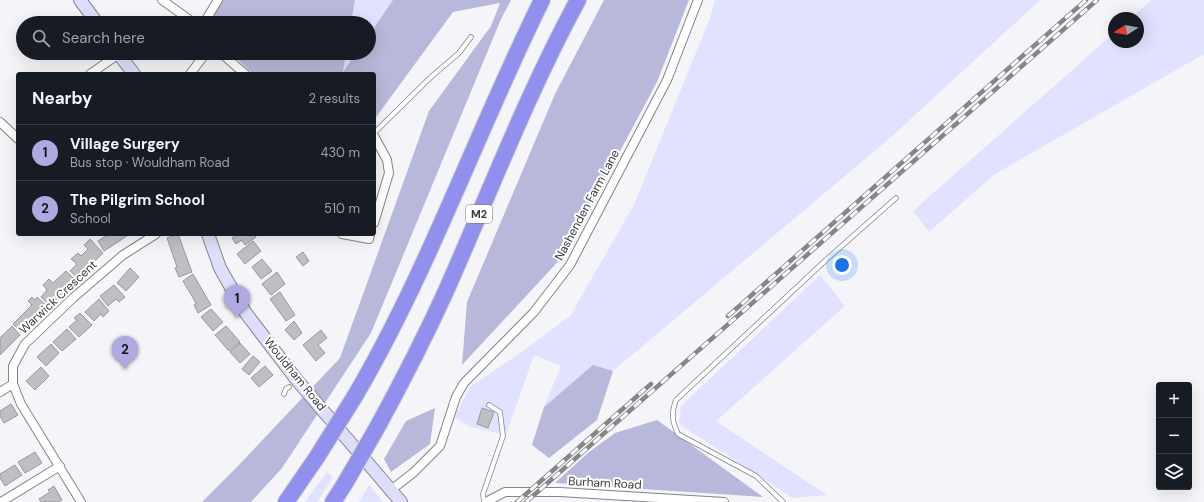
<!DOCTYPE html>
<meta charset="utf-8">
<style>
body{margin:0;font-family:"DM Sans",sans-serif;background:#20242c;color:#f1f3f6}
.controls{position:absolute;right:12px;bottom:12px;display:grid;overflow:hidden;border-radius:4px;box-shadow:0 4px 16px #0002}
.controls button{width:36px;height:36px;display:grid;place-items:center;padding:0;border:0;border-bottom:1px solid #363941;background:#171b24;color:#f1f3f6;font:20px sans-serif}
.compass{position:absolute;left:1108px;top:12px;width:36px;height:36px;border-radius:50%;background:#171b24;box-shadow:0 4px 16px #0002;rotate:259deg}
.you{position:absolute;left:842px;top:265px;width:14px;height:14px;margin:-10px;border:3px solid #fff;border-radius:50%;background:#1a73e8;box-shadow:0 0 0 6px #1a73e833}
.badge{display:grid;place-items:center;width:26px;height:26px;border-radius:50%;background:#aea9e1;color:#111;font-size:13px;font-weight:700}
.pin{position:absolute;translate:-50% -33px;filter:drop-shadow(0 1px 2px #0008)}
.pin::after{content:'';position:absolute;top:21px;width:14px;height:12px;background:inherit;clip-path:polygon(0 0,100% 0,50% 100%)}
.list{margin:0;padding:0;list-style:none}
h2{display:flex;justify-content:space-between;align-items:center;height:52px;margin:0;padding:0 16px;font-size:17px}
h2 small{font-size:13px;font-weight:400;color:#9ea1a6}
.list li{display:grid;grid-template-columns:26px 1fr auto;gap:12px;align-items:center;box-sizing:border-box;height:56px;padding:0 16px;border-top:1px solid #363941}
.list b{display:block;font-size:15px;white-space:nowrap}
.list p{margin:0;font-size:13px;white-space:nowrap;color:#9ea1a6}
.list em{font-size:13px;font-style:normal;color:#9ea1a6}
.icon{flex:none;width:22px;height:22px;fill:none;stroke:currentColor;stroke-width:2;stroke-linecap:round;stroke-linejoin:round}
.map{position:relative;flex:none;width:1204px;height:502px;overflow:hidden}
.search{position:absolute;background:#171b24;box-shadow:0 4px 16px #0002;left:16px;top:16px;width:360px;height:44px;display:flex;align-items:center;gap:10px;box-sizing:border-box;padding:0 14px;border-radius:22px;color:#9ea1a6;font-size:15px}
.panel{position:absolute;background:#171b24;box-shadow:0 4px 16px #0002;left:16px;top:72px;width:360px;height:164px;border-radius:4px}
.map>svg:first-child{display:block}
.green{fill:#e1e2ff;fill-rule:evenodd}
.forest{fill:#b8b9da}
.building{fill:#bfbfc3;stroke:#99999d}
.lines{fill:none;stroke-linecap:round;stroke-linejoin:round}
.lane-casing{stroke:#848489;stroke-width:5.5}
.street-casing{stroke:#848489;stroke-width:10}
.secondary-casing{stroke:#848489;stroke-width:14}
.highway-casing{stroke:#d0d0d1;stroke-width:18}
.lane{stroke:#fff;stroke-width:4}
.street{stroke:#fff;stroke-width:8}
.secondary{stroke:#dedefa;stroke-width:12}
.highway{stroke:#9290ee;stroke-width:16}
.rail-casing{stroke:#868689;stroke-width:4.5}
.rail{stroke:#fff;stroke-width:3;stroke-dasharray:9;stroke-linecap:butt}
.highway-bridge-casing{stroke:#d0d0d1;stroke-width:18;stroke-linecap:butt}
.highway-bridge{stroke:#9290ee;stroke-width:16}
.labels{text-anchor:middle;stroke-width:4;stroke-linejoin:round;paint-order:stroke}
.shield{fill:#fff;stroke:#777779;stroke-width:1}
.shield-label{font-size:11px;font-weight:bold;fill:#3d3d3f}
.street-label{font-size:12px;fill:#3d3d3f;stroke:#fff}
</style>
<div class="map">
<svg width="1204" height="502" viewBox="0 0 1204 502">
<rect width="100%" height="100%" fill="#f4f4f9"/>
<path class="green" d="M355 0H393L369 35V23H351Z
M715 0H1040L890 138 613 371 593 366 544 407 561 366 534 355 506 435 470 427 454 417 470 387 523 351 570 316 634 205 710 18ZM482 408 494 412 488 428 477 424Z
M1151 0H1204V54L995 174 929 232 913 211 1114 33V42H1138V18H1131Z
M346 53H356L343 73Z
M820 275 845 306 716 421 827 495 793 498 679 424 681 406Z
M327 472 333 477 317 502H305Z
M369 485 383 502H359Z"/>
<path class="forest" d="M221 0H355L351 23H212L208 16Z
M393 0H511L501 19 371 333 282 468 251 502H202L238 466 340 358 429 111 491 26 500 3 453 12 374 120V74H253L231 53H346L343 72 356 53H369V35Z
M604 0H689L657 82 565 254 462 365 467 302 555 94Z
M593 365 613 371 597 420 549 458 532 445 544 407Z
M435 408 430 444 391 472 384 459 406 421Z
M657 420 763 497 555 483 589 452 615 433Z"/>
<path class="building" d="M109 234H130L104 251 98 241Z
M178 234 192 272 179 277 175 268 177 267 167 238Z
M237 234H254L256 237 245 245 242 240 236 244 232 238Z
M90 239 103 253 78 278 70 271 77 264 71 259 78 253 81 256 88 249 84 245Z
M253 241 261 251 245 264 237 254Z
M303 252 309 261 303 266 296 257Z
M262 259 272 271 261 279 252 267Z
M130 268 139 277 126 291 117 283Z
M66 271 75 280 50 306 41 297 47 290 43 285 49 279 53 283Z
M277 272 285 284 271 295 262 284Z
M193 274 211 305 198 313 194 305 196 303 183 281Z
M114 285 125 297 119 302 116 299 108 306 100 296Z
M280 292 295 315 286 321 270 299Z
M32 297 35 300 37 297 48 307 22 333 13 324 32 305 28 301Z
M99 299 109 311 103 317 101 314 94 321 85 312Z
M211 309 223 322 213 331 201 317Z
M80 313 92 325 79 337 69 327 77 320 74 318Z
M294 321 302 333 294 340 285 330Z
M12 326 20 335 0 355V338Z
M226 326 240 342 229 351 215 335Z
M67 329 76 339 62 351 53 342Z
M321 330 327 338 318 345 325 353 316 361 303 345Z
M240 343 250 354 240 363 230 352Z
M51 344 59 353 46 366 37 357Z
M253 356 260 362 249 375 242 369Z
M265 366 273 375 259 387 251 378Z
M41 367 49 376 35 390 26 381Z
M11 404 18 415 4 423 0 416V411Z
M482 408 494 412 488 428 477 424Z
M35 452 42 463 25 473 18 462Z
M15 465 22 475 5 486 0 478V474Z
M54 486 62 500 59 502H41L39 499 50 492 48 490Z"/>
<g class="lines">
<defs>
<path id="lane" d="M374 133 431 77 459 53 471 37
M284 394 286 389 289 387
M484 502 483 494 503 436 500 412 489 405
M783 502 756 476 678 434C672 421 671 414 676 400L827 259 896 198"/>
<path id="street" d="M162 0 194 23
M204 23 218 0
M221 53 245 74
M90 74 119 54
M190 74 206 53
M0 122 18 139
M374 136 387 160 389 173 374 223
M342 234 369 239 370 234
M0 392 13 384
M391 490 413 473 440 446 456 397 464 383 534 312 570 265 667 80 698 0
M1 502 60 466
M81 502 21 404 13 384V366L25 344 73 298 123 255 156 234
M486 502 505 492H560L724 502"/>
<path id="secondary" d="M80 0 97 23
M118 53 134 74
M208 234 220 268 245 312 296 379 401 502"/>
<path id="highway" d="M355 396C429 270 477 131 542 0
M378 426C402 382 425 337 446 291 489 194 527 94 578 0
M286 502 317 457
M333 502 344 485"/>
</defs>
<use href="#lane" class="lane-casing"/>
<use href="#street" class="street-casing"/>
<use href="#secondary" class="secondary-casing"/>
<use href="#highway" class="highway-casing"/>
<use href="#lane" class="lane"/>
<use href="#street" class="street"/>
<use href="#secondary" class="secondary"/>
<use href="#highway" class="highway"/>
<defs>
<path id="rail" d="M728 316 1086 0
M517 502 651 384
M526 502 1097 0"/>
</defs>
<use href="#rail" class="rail-casing"/>
<use href="#rail" class="rail"/>
<defs>
<path id="highway-bridge" d="M317 457 355 396
M344 485 378 426"/>
</defs>
<use href="#highway-bridge" class="highway-bridge-casing"/>
<use href="#highway-bridge" class="highway-bridge"/>
</g>
<g class="labels">
<rect class="shield" x="466" y="205" width="26" height="18" rx="3"/>
<g class="shield-label">
<text x="479" y="218">M2</text>
</g>
<g class="street-label">
<text transform="translate(587 205) rotate(-62)" y="4">Nashenden Farm Lane</text>
<text transform="translate(58 297) rotate(-43)" y="4">Warwick Crescent</text>
<text transform="translate(295 374) rotate(51)" y="4">Wouldham Road</text>
<text transform="translate(605 483) rotate(3)" y="4">Burham Road</text>
</g>
</g>
</svg>
<div class="controls">
<button>+</button>
<button>−</button>
<button><svg class="icon" aria-label="layers" viewBox="0 0 24 24"><path d="M12 4l9 5-9 5-9-5zM3 14l9 5 9-5"/></svg></button>
</div>
<svg class="compass" viewBox="-18 -18 36 36"><path d="M0-13l5 13h-10z" fill="#e53935"/><path d="M0 13l5-13h-10z" fill="#9ea1a6"/></svg>
<div class="you"></div>
<div class="pin badge" style="left:237px;top:318px">1</div>
<div class="pin badge" style="left:125px;top:369px">2</div>
<div class="search"><svg class="icon" aria-label="search" viewBox="0 0 24 24"><circle cx="10" cy="10" r="6"/><path d="M15 15l6 6"/></svg>Search here</div>
<section class="panel">
<h2>Nearby<small>2 results</small></h2>
<ul class="list">
<li><span class="badge">1</span><div><b>Village Surgery</b><p>Bus stop · Wouldham Road</p></div><em>430 m</em></li>
<li><span class="badge">2</span><div><b>The Pilgrim School</b><p>School</p></div><em>510 m</em></li>
</ul>
</section>
</div>
